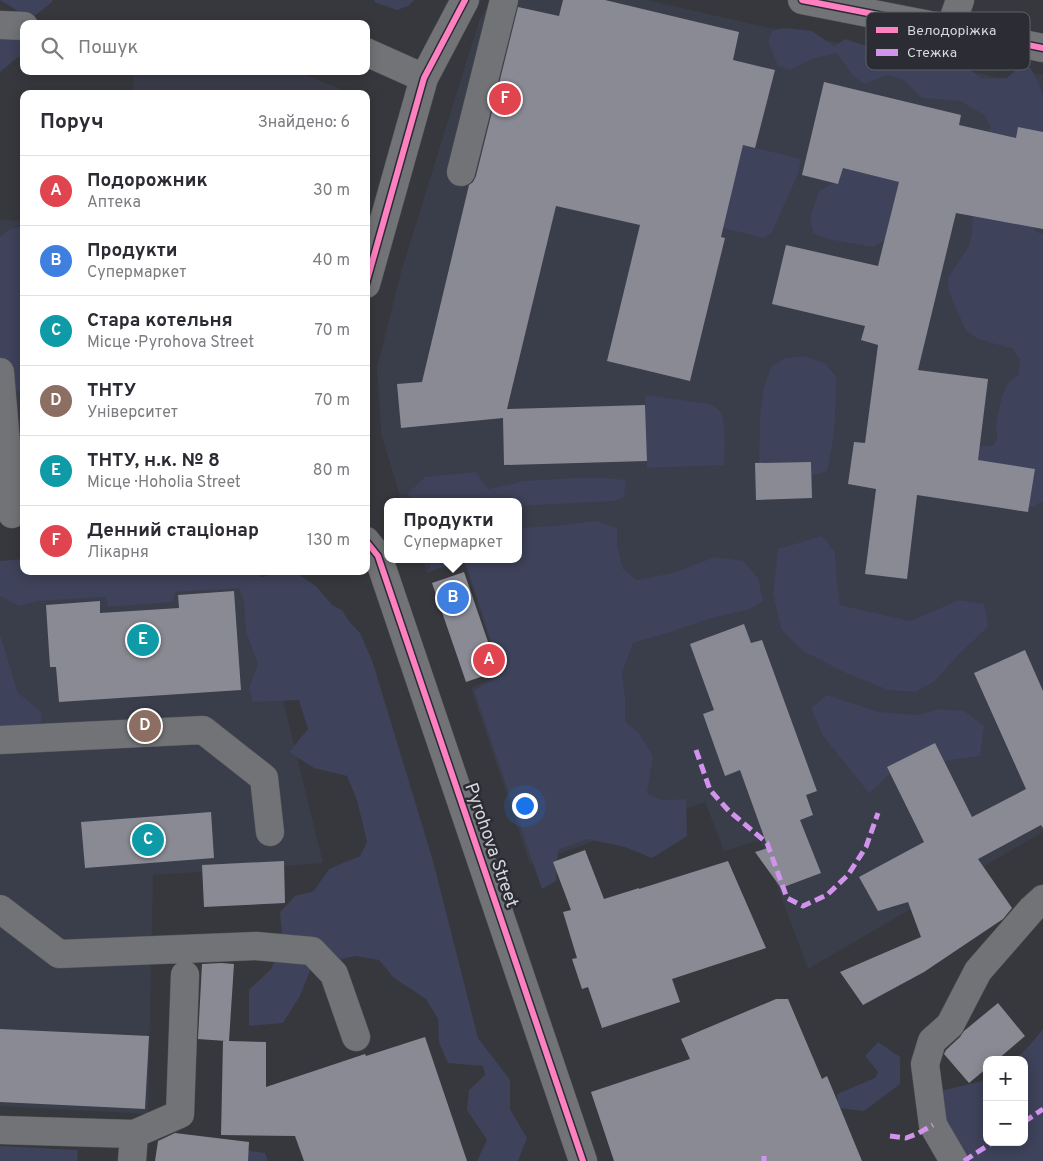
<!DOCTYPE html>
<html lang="uk">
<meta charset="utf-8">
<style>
body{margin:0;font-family:Overpass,sans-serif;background:#f2f2f3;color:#2b2b33}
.controls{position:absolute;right:15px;bottom:15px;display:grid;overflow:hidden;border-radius:10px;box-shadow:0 2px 12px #0003}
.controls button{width:45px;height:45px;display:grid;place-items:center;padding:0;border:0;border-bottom:1px solid #e1e1e2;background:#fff;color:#2b2b33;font:25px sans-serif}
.you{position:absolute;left:524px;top:805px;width:18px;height:18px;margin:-12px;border:4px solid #fff;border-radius:50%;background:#1a73e8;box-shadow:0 0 0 8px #1a73e833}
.badge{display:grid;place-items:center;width:32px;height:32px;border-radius:50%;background:#0f766e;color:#fff;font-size:16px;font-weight:700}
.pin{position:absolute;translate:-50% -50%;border:2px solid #fff;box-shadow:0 1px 5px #0006}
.popup{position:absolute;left:384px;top:498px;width:138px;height:65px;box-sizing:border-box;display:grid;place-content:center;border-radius:10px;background:#fff;filter:drop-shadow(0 1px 4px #0005);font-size:16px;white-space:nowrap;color:#7c7c81}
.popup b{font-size:19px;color:#2b2b33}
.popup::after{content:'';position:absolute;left:50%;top:100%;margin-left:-10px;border:10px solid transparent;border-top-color:#fff}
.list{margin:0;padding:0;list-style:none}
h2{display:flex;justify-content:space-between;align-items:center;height:65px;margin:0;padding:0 20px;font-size:21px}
h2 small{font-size:16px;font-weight:400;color:#7c7c81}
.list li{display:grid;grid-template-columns:32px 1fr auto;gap:15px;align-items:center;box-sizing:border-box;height:70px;padding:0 20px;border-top:1px solid #e1e1e2}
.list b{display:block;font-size:19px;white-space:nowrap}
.list p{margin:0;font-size:16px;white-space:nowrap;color:#7c7c81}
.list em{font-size:16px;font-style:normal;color:#7c7c81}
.icon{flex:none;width:28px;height:28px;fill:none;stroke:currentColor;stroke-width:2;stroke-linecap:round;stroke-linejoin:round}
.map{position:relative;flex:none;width:1043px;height:1161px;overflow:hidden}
.search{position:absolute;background:#fff;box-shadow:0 2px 12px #0003;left:20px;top:20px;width:350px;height:55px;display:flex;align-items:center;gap:12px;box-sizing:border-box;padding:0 18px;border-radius:10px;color:#7c7c81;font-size:19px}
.panel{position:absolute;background:#fff;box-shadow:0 2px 12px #0003;left:20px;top:90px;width:350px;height:485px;border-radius:10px}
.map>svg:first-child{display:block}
.built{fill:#3a3d4a}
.green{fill:#3e425a}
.building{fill:#898a94}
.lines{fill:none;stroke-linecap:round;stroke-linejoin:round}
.minor-casing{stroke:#545558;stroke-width:29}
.minor{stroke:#727376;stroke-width:28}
.quiet{stroke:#d193ec;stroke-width:5;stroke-dasharray:10 5;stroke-linecap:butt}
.cycleway-casing{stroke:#2b2c34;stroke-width:9}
.cycleway{stroke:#ff80c0;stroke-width:6}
.labels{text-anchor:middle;stroke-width:5;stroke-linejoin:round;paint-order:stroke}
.street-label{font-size:18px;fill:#d7d8de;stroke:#2b2c34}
.key{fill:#2b2c34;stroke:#5f6067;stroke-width:1}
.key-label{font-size:14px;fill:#d7d8de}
</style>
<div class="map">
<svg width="1043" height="1161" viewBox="0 0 1043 1161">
<rect width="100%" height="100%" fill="#37383d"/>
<path class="built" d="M491 0H647L761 26 1024 83 1027 73 1043 75V832L808 969 760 840 724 851 705 802 530 864 471 688 500 674 464 562 427 573 422 559H518V502H402L381 434 377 368 401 272 479 21Z
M133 71H296L352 94H134Z
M0 220 24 221V485H20L0 234Z
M252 573 323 863 153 875 148 1114 0 1106V588Z"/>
<path class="green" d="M0 0H52V2L31 19Z
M375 0H414L408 6 397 10 374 2Z
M0 22 24 27V56L17 58 0 72Z
M786 28 812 31 834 46 845 39 880 50 935 52 961 63 982 79 1007 78 1017 69 1030 67 1043 93V205L1034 230 1043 235V501L1033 507 1021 508 971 471 979 446H993L997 439 996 424 1002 396 1008 383 1018 375 1020 360 1013 349 978 339 966 331 949 292 948 278 969 246 972 232 975 163 991 127 984 115 960 101 922 98 902 79 888 75 864 84 853 76 837 53 812 59 790 70 778 66 768 41 773 30Z
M743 145 801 159 798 174 771 234 764 238 723 228Z
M843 168 899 182 885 240 873 247 827 239 813 233 810 217 819 191 833 183 838 184Z
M24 227V391H0V237L10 229Z
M804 356 824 363 836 376C836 408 835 441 827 471L812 476 811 462 759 463 760 417 763 390 771 367 785 358Z
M645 395 709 404C713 406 719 409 721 413 726 423 725 454 724 465L647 468Z
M476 472 488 489 513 484 523 481 575 478H605L626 480 624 497 615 501 518 506V502H418L407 494 425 477Z
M597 521 617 528V545L623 569 636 580 673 573 715 557 743 561 758 578 763 601 750 609 708 619 674 631 633 643 622 673 625 697V722L639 733 653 756 647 793 662 800 686 799 687 836 652 858 625 847 587 839 558 850 556 881 542 889 474 691 502 674 465 561 431 570 429 559H518V528L553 526Z
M822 536 835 552 837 582 840 605 910 621 959 600 984 604 988 627 959 654 935 681 916 692 888 690 846 673 803 651 781 629 773 593 778 549Z
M24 559V571H255L261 577 293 571 316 586 332 605 342 610 348 620 360 633 373 663 433 861 478 1038 510 1080V1109L527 1138 518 1161H477L487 1140 467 1110 469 1090 485 1075 483 1066 448 1063 439 1042 438 1019 426 999 394 978 379 960 355 956 312 966 300 996 283 1023 249 1026V990L272 968 282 936 280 912 295 896 314 891 329 869 360 856 367 842 357 800 347 776 314 768 289 752 308 729 299 700 253 702 249 688 258 664 246 632 244 602 239 588 175 592 173 602 108 607 106 597 38 601 19 606 0 596V561Z
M0 634 18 693 42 712 41 725 0 742Z
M827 695 879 712 916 715 940 709 964 711 984 726 980 756 950 760 921 767 892 772 869 793 823 736 811 708Z
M1043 1029V1161H953L940 1091 987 1080V1142H1024V1060H1015L1029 1046Z
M878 1042 900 1057V1084L864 1111 838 1108 837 1094 875 1078 878 1072 865 1056Z
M207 1145 265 1153 268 1161H204Z
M0 1146 78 1150 77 1161H0Z"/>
<path class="building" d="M563 0H605L739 32 733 60 775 70 755 148 743 145 721 237 725 238 690 381 607 361 640 225 556 206 507 409 645 405 647 461 504 465 503 418 401 428 397 384 422 382 469 185 473 182 476 176 518 7 559 16Z
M824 82 961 115 959 125 1016 138 1018 127 1043 132V229L956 213 918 370 988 379 978 460 1035 469 1028 512 917 495 907 579 865 574 876 489 848 484 854 442 865 443 878 345 861 340 865 326 772 304 786 245 878 266 899 182 843 168 838 184 802 175Z
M811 462 812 498 756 500 755 463Z
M464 572 498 671 466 682 432 583Z
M234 591 241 690 59 702 56 667H50L46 605 100 601V613L179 608 178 595Z
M744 624 751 643 762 640 817 791 806 795 813 815 800 820 821 873 781 888 755 852 768 848 740 770 725 776 703 714 714 710 690 644Z
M1025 650 1043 691V828L1041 825 978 859 1012 908 1003 919 924 972 863 1005 840 972 921 937 908 902 878 911 859 877 924 842 887 767 935 743 972 817 1026 789 974 673Z
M211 812 214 858 85 868 81 822Z
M585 850 604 899 639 888V889L728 861 766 948 672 979 680 1002 602 1028 588 987 582 989 572 959 577 958 563 912 571 910 553 862Z
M284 861 285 903 204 907 202 865Z
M221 963 234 964 229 1041 266 1042V1087L365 1054 366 1056 425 1037 467 1161H304L295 1136 221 1135 223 1041H226L198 1039 202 964Z
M776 999H788L822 1079 827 1076 862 1161H614L591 1092 690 1059 681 1039Z
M998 1003 1025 1036 997 1060H987V1068L969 1083 944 1054 946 1050 960 1037 964 1031Z
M0 1029 149 1036 145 1109 0 1102Z
M175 1133 249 1142 248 1161H155L158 1141Z"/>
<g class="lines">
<defs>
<path id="minor" d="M802 0 950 29 1043 48
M0 25 24 26
M950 29 960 0
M366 52 424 78
M461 172 504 0
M366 284 424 78 465 0
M0 372 12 514
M366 541 378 556 583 1161
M0 740 203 730 264 778 270 832
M0 909 59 954 256 946 312 951 334 974 356 1037
M0 1130 134 1134 132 1161
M134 1134 180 1114 185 975
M954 1161 933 1125 925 1064 932 1041 950 1025 978 971 1032 909 1043 899"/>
</defs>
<use href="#minor" class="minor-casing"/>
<use href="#minor" class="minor"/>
<path class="quiet" d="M696 750 710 790 729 811 767 843 787 898 803 906 827 895 848 875 866 847 878 813
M1024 1122 1043 1109
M890 1136 906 1138 917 1134 933 1125
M764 1161V1156
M964 1161 993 1142"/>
<defs>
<path id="cycleway" d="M802 0 950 29 1043 48
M366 284 424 78 465 0
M366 541 378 556 583 1161"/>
</defs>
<use href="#cycleway" class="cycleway-casing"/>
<use href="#cycleway" class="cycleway"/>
</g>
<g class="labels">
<g class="street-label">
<text transform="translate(492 845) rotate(71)" y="6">Pyrohova Street</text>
</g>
</g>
<rect x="866" y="12" width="164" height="58" rx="8" class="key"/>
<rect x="876" y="27" width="22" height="6" fill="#ff80c0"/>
<rect x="876" y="49" width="22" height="7" fill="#d193ec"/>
<g class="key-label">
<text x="907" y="35">Велодоріжка</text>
<text x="907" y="57">Стежка</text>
</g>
</svg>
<div class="controls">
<button>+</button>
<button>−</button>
</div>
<div class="you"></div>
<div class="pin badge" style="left:489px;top:660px;background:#e0444e">A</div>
<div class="pin badge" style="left:453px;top:598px;background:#3f7fe0">B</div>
<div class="popup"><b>Продукти</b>Супермаркет</div>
<div class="pin badge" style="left:148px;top:840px;background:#0f9aa8">C</div>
<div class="pin badge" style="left:145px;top:726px;background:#8d6e63">D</div>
<div class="pin badge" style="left:143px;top:640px;background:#0f9aa8">E</div>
<div class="pin badge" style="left:505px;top:99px;background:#e0444e">F</div>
<div class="search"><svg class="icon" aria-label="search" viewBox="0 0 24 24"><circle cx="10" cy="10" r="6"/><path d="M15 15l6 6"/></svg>Пошук</div>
<section class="panel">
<h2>Поруч<small>Знайдено: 6</small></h2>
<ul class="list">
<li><span class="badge" style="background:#e0444e">A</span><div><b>Подорожник</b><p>Аптека</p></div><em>30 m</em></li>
<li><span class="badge" style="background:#3f7fe0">B</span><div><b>Продукти</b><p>Супермаркет</p></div><em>40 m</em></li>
<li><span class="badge" style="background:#0f9aa8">C</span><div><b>Стара котельня</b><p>Місце · Pyrohova Street</p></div><em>70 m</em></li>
<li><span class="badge" style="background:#8d6e63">D</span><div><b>ТНТУ</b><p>Університет</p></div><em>70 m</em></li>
<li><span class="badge" style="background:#0f9aa8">E</span><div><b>ТНТУ, н.к. № 8</b><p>Місце · Hoholia Street</p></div><em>80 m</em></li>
<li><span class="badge" style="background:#e0444e">F</span><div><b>Денний стаціонар</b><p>Лікарня</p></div><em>130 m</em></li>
</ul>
</section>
</div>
